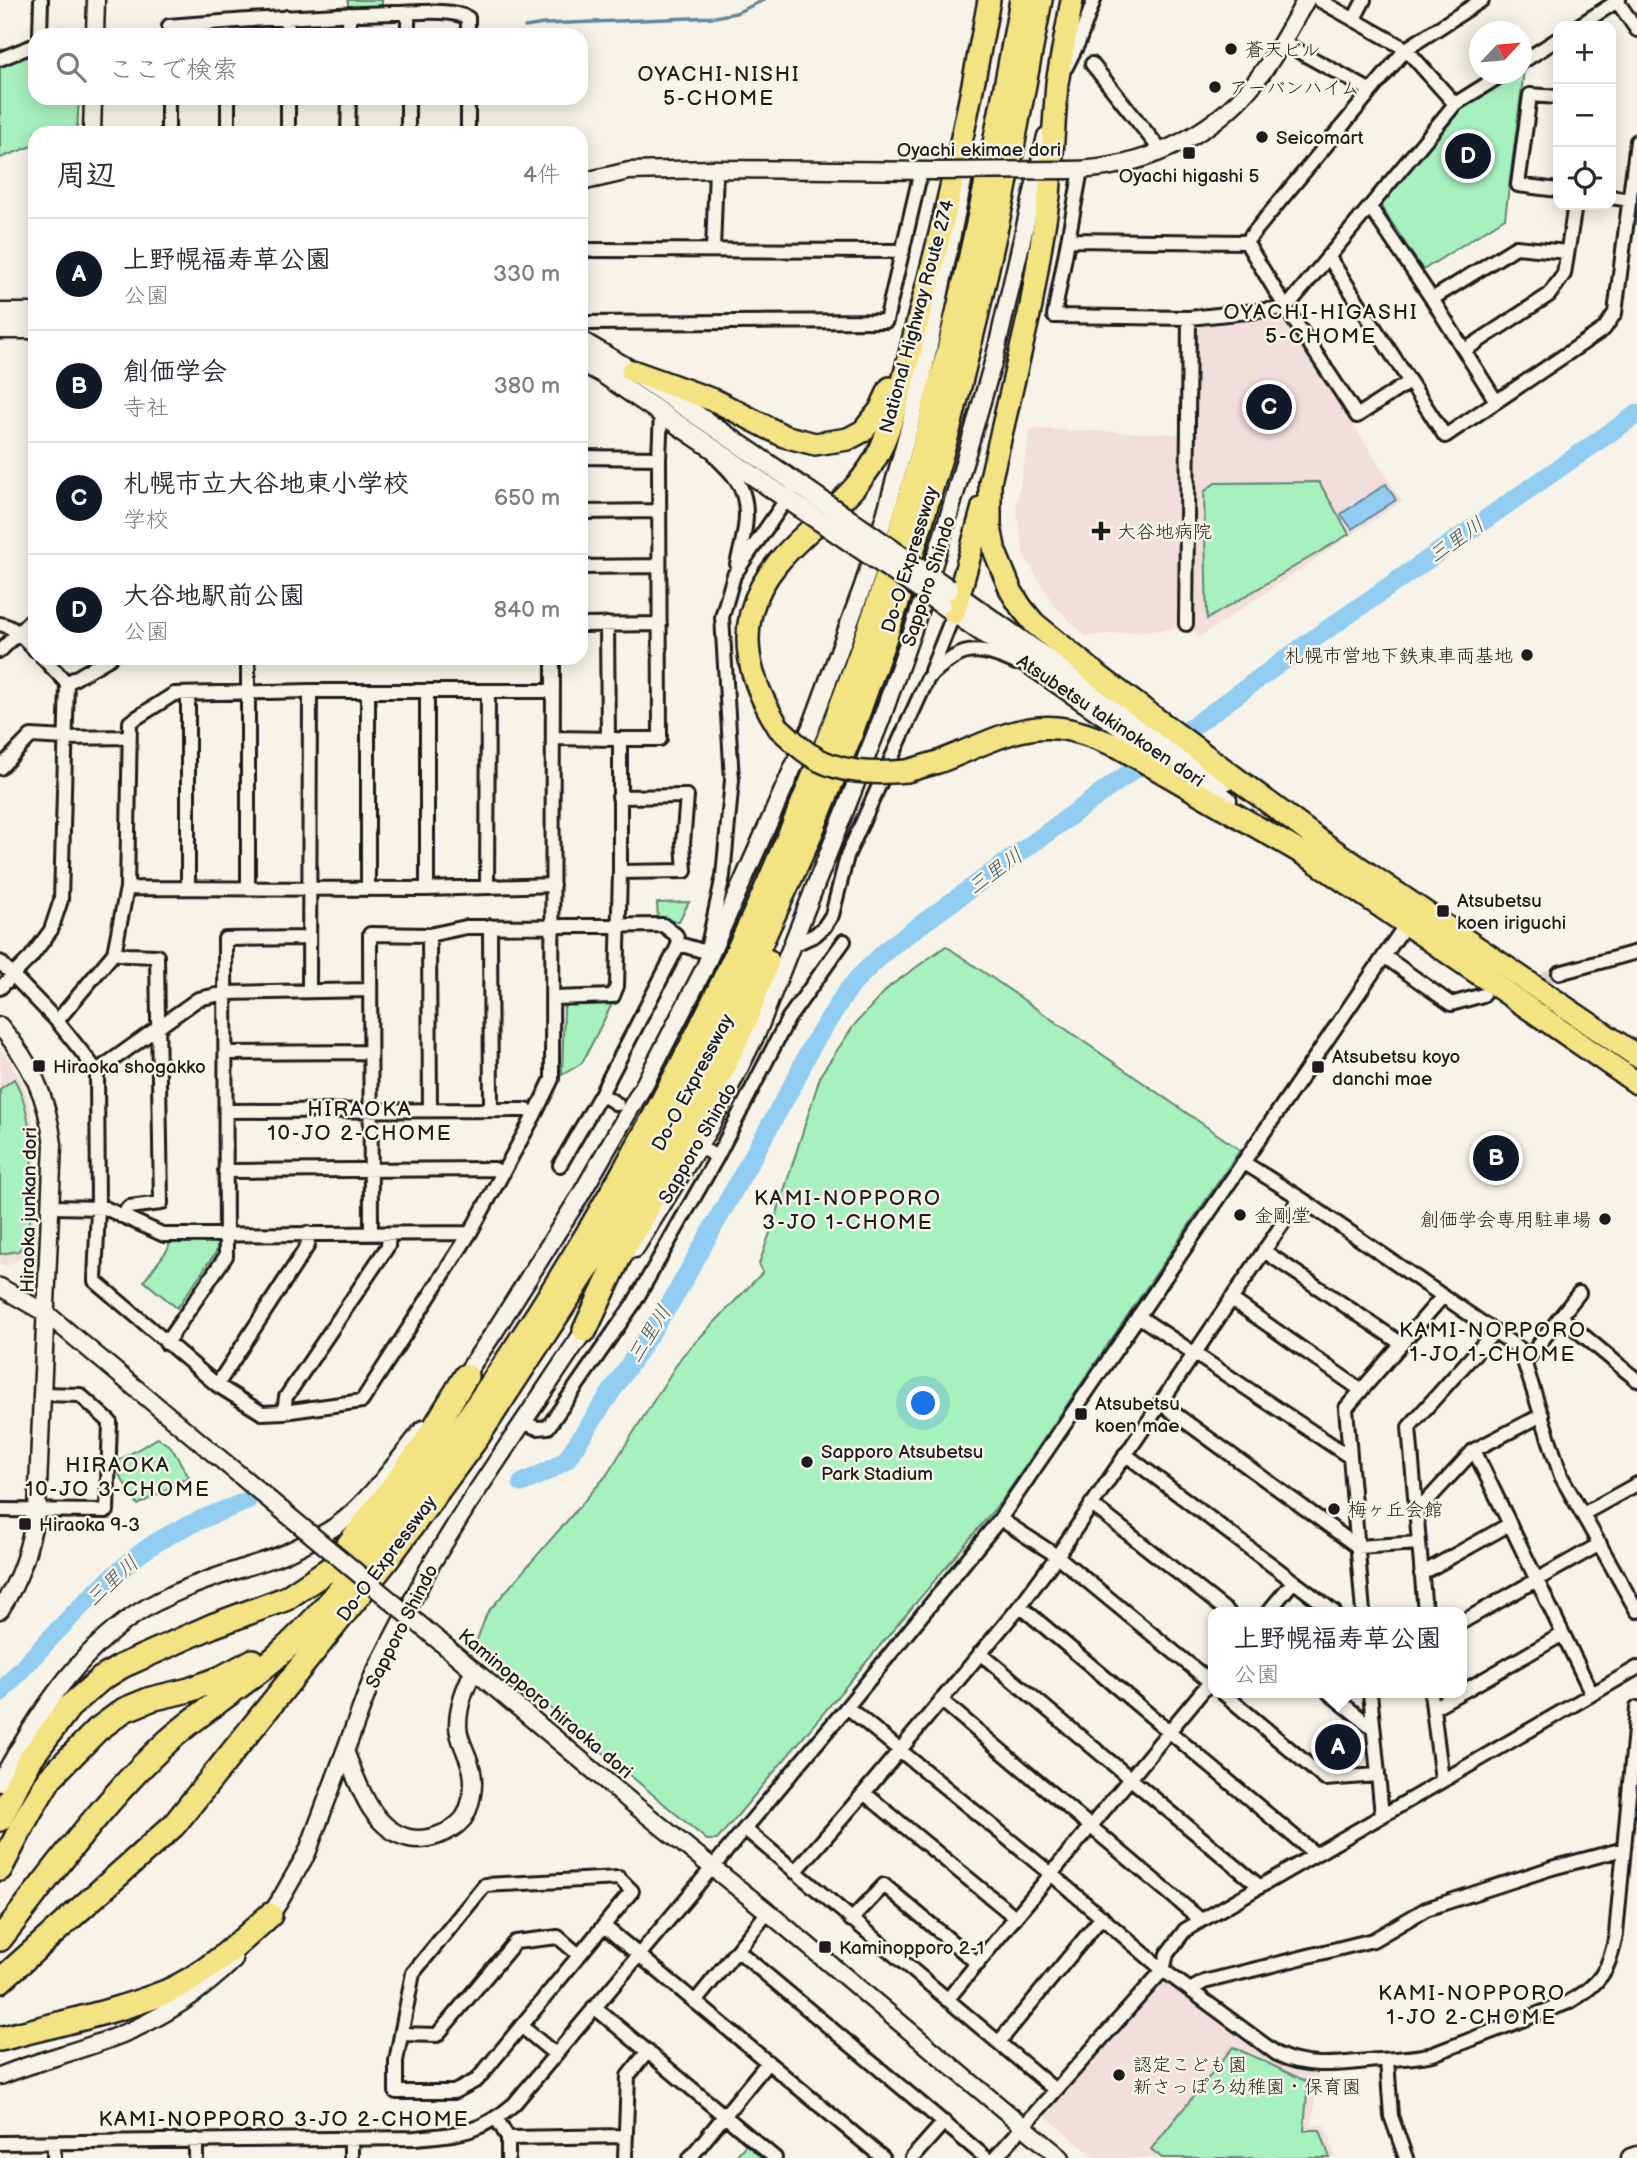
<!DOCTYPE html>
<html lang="ja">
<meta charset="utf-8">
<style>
body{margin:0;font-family:"Balsamiq Sans","Klee One",sans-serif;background:#f7f7f7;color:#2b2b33}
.controls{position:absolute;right:21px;top:21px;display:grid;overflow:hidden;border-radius:14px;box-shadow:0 4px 18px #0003}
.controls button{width:63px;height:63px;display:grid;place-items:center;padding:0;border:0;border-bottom:2px solid #e1e1e2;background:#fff;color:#2b2b33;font:35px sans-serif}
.compass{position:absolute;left:1469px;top:21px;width:63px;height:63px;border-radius:50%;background:#fff;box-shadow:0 4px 18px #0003;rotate:64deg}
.you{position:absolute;left:924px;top:1404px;width:24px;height:24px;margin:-18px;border:5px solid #fff;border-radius:50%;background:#1a73e8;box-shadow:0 0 0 10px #1a73e833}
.badge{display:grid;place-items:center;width:46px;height:46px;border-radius:50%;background:#111827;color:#fff;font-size:23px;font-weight:700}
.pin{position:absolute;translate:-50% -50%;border:4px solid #fff;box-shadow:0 2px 7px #0006}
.popup{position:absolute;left:1208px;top:1607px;width:259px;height:91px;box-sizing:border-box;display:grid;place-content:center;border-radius:14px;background:#fff;filter:drop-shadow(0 2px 5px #0005);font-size:23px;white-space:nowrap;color:#7c7c81}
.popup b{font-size:26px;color:#2b2b33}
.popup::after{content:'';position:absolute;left:50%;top:100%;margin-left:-14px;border:14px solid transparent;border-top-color:#fff}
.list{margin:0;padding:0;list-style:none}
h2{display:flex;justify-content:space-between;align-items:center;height:91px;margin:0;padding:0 28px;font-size:30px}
h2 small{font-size:23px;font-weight:400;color:#7c7c81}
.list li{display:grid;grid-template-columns:46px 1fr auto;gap:21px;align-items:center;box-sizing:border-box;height:112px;padding:0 28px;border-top:2px solid #e1e1e2}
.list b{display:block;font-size:26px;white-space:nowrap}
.list p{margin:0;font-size:23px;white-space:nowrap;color:#7c7c81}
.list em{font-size:23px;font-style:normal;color:#7c7c81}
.icon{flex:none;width:38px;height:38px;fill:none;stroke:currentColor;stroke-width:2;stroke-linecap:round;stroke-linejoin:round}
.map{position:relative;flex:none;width:1637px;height:2158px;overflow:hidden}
.search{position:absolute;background:#fff;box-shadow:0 4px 18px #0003;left:28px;top:28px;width:560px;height:77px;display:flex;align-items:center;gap:18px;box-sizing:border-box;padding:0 24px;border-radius:21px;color:#7c7c81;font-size:26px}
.panel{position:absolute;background:#fff;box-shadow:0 4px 18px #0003;left:28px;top:126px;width:560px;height:539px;border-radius:21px}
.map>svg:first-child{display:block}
.built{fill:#f2dedc}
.green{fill:#a7f1bf;stroke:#62866e;stroke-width:2}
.water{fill:#90cdf0;stroke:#62869b;stroke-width:2}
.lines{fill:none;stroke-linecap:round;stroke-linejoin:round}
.stream{stroke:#62869b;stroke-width:3.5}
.river{stroke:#90cdf0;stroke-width:19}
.minor-tunnel{stroke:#d6d3c9;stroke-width:12;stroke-dasharray:12 6;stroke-linecap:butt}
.minor-casing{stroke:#1c1c1c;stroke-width:18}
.tertiary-casing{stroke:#1c1c1c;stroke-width:21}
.secondary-casing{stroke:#1c1c1c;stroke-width:23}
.trunk-casing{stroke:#1c1c1c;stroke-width:26}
.motorway-casing{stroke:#1c1c1c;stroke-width:28}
.minor{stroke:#f7f3e8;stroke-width:12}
.tertiary{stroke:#f7f3e8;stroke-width:16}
.secondary{stroke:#f7f3e8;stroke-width:18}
.trunk{stroke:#f4e382;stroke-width:21}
.motorway{stroke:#f4e382;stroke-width:23}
.tertiary-bridge-casing{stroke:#1c1c1c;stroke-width:21;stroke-linecap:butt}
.secondary-bridge-casing{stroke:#1c1c1c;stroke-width:23;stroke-linecap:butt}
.trunk-bridge-casing{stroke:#1c1c1c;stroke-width:26;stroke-linecap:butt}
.tertiary-bridge{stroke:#f7f3e8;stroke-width:16}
.secondary-bridge{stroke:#f7f3e8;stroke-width:18}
.trunk-bridge{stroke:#f4e382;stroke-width:21}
.poi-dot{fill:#1c1c1c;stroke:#f7f3e8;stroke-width:2.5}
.labels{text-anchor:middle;stroke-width:5;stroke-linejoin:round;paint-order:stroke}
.poi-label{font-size:19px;fill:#1c1c1c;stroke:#f7f3e8;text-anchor:start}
.street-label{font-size:19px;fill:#1c1c1c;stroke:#f7f3e8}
.neighbourhood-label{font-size:21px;letter-spacing:2px;fill:#1c1c1c;stroke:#f7f3e8}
.water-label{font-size:21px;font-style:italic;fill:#455a66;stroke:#f7f3e8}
</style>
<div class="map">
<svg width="1637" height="2158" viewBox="0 0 1637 2158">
<rect width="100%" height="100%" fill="#f7f3e8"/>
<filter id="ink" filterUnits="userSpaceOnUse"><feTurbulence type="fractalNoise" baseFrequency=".0143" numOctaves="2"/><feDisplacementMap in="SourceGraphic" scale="14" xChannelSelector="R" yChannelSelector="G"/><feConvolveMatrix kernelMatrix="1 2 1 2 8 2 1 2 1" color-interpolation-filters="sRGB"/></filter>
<g filter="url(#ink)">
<path class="built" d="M1282 318 1286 319 1402 501 1198 638 1194 631 1197 330 1201 326Z
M1030 429 1181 434 1182 628 1085 636 1054 605 1024 555 1016 507Z
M0 1047 20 1078 29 1100 37 1147 34 1252 6 1266 0 1264Z
M1164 1977 1251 2047 1278 2063 1298 2070 1318 2073 1312 2125H1325L1336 2158H1095L1041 2112Z"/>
<path class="green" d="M348 0H382V8L348 9Z
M35 50V98H79L77 129 67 133H35V145L0 158V66Z
M1524 70 1505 218 1423 270 1382 208 1383 202 1462 109Z
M1319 482 1349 534 1207 619 1204 492 1215 483Z
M689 902 679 921H658L657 903Z
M946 946 1240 1150 1003 1499 717 1840H707L475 1645 487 1613 606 1476 682 1356 763 1272 759 1264 777 1213 821 1074 855 1024 890 986Z
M613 1002 582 1063 562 1075 564 1008 566 1004Z
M14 1079C39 1121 31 1193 29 1241L18 1251 0 1254V1089Z
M214 1241 217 1245 216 1252 177 1308 144 1281 168 1249 170 1242Z
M158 1438 171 1447 189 1477 138 1505 118 1473 119 1460Z
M1233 2047 1308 2082 1304 2130H1320L1330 2158H1162L1151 2149Z
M752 2138 775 2158H734Z"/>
<path class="water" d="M1386 484 1396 500 1352 529 1341 514Z"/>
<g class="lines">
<path class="stream" d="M525 27 544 24 715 17 736 13 764 0"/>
<path class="river" d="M522 1483 550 1470 566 1460 673 1299 796 1079 810 1049 845 994 858 978 890 947 1312 640 1637 414
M0 1693C43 1646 94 1588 145 1550 176 1528 212 1515 247 1501"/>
<path class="minor-tunnel" d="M1527 983 1559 973"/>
<defs>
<path id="minor" d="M1319 0 1406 49 1455 104
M1617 1 1637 30
M408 13V35
M287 17 288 35
M1354 19 1364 0
M1578 26 1619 0
M40 35 41 0
M169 35V26C244 20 319 15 394 13 414 13 450 8 468 18V35
M349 35V14
M1282 42 1371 91
M0 59 35 45
M1522 62 1558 39
M1092 64 1162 152
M1066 67 1079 41 1094 0
M1558 97 1530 95 1518 185 1558 190
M228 98V133
M288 98V133
M408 98V133
M468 98V133
M168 133V98
M348 133 349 98
M1081 170 1054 316 1189 318 1286 308 1455 104 1503 74
M1611 197 1630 200
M1370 207 1432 299 1496 401
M1068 240 1246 242 1406 49 1482 0
M1246 242 1286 308 1357 416 1409 382
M581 250 903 251
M713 250 716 169
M1328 256 1445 436 1604 329 1615 313 1637 141
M1432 299 1516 247 1567 252
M581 323 886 321 921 171
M1465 350 1549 295 1564 274 1575 205
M581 457 659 458
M716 457C722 464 730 470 735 478 754 503 744 537 737 564
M581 512 659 511
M581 567 659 566
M0 624C16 627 24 639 35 650
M607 624 608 739
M1186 624 1189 318
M581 625 660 624
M0 651 35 616
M43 658 67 683
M248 658V887
M931 671 954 613
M188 694V888
M553 738 616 739
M0 768 31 736 66 738 129 737
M619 797 687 796 683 843 685 871 620 872
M487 887 488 691
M127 888 427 889 553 885
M368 888V691
M427 889V691
M490 926 491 1110
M429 935 430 1110
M793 945 815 935 824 927 832 915 847 856 928 678C960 647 975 644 1016 663
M114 953 127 955 157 956 161 1203 129 1207 121 1216
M706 954 723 876 732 780 722 617 734 575 790 494
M1384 956 1451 1004 1483 995
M0 962 57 1021 97 1071 98 1208 95 1281 217 1385 262 1413 284 1412 362 1401 470 1233
M1559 973 1637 952
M0 988 31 957 51 930 61 900 67 683 110 658
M309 991 310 691
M554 998 613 996 617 986 620 872V739H660L659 458 661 413
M57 1021 114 953 127 888 130 722 174 694 310 691H553
M226 1053 370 1052
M97 1071 198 999 226 993 370 990
M601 1094 617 1104
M226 1111 526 1110 535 1114
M717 1157 788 1019 844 941
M1243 1162 1300 1198 1520 1349 1561 1476 1637 1611
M560 1165 601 1094 679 944
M225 1171 494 1169 503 1173
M52 1207 105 1208 164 1235 470 1233 535 1114 552 1079 553 658
M371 1234 370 934 429 935 466 927 663 925 676 935 679 944 706 952
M1264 1251 1402 1344
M1231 1299 1361 1390
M1138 1316 1350 1457
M1561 1317 1637 1380
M166 1343 226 1256 225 939 308 938
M1525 1362 1579 1293
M217 1385 308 1245 307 1233
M1160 1403 1358 1547 1419 1543
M284 1412 286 1397 388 1246 389 1234
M524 1423 537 1428 548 1427 634 1303 717 1157 703 1149
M1474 1450 1592 1694
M1125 1454 1334 1612
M1091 1504 1228 1612
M0 1510 107 1511 110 1422 80 1395 43 1394
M1416 1513 1474 1450 1542 1415
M1583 1514 1637 1484
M1000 1519 1057 1556 1214 1685
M1421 1574 1510 1524
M1020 1606 1315 1854
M1268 1612 1293 1582
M1363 1612 1346 1408 1443 1296
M1425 1612 1409 1427 1495 1331
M1462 1622 1600 1544
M980 1653 1259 1886
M1462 1692 1563 1634
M1223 1693 1325 1779 1377 1775
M1329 1693 1373 1728
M1370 1693 1382 1815
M1431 1693 1442 1780
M941 1700 1201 1920
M847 1707 1051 1874 1163 1970 1277 2054C1309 2070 1344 2063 1379 2060 1397 2059 1415 2058 1433 2054L1569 2002C1600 1985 1610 1969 1616 1934L1637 1708
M1433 1708 1460 1693
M864 1793 1015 1917
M745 1829 1055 2090
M795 1872 864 1793 1020 1606 1057 1556 1300 1198
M619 1878 632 1891 477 2080 454 2092H396V2061L413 1973 485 1885Z
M851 1920 884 1885 978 1964
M604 1926 883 2158
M737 1950 986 2158
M1190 1990 1204 1982 1373 1940 1426 1909 1552 1868 1624 1849
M947 2000 1214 1677
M695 2002 768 1912
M594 2007 775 2158
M521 2026 555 2054
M401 2034 437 2035 515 1942 558 1937 579 1955
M999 2042 1102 1917
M1387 2060 1391 2116 1406 2158
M497 2119 508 2138 626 2136
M508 2138V2158
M351 2139V2158
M196 2140V2158
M0 2143 415 2138C459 2134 479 2134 514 2104L847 1707 1000 1519 1406 924
M54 2158V2143
M625 2158 628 2076 648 2051
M690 2158 768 2062
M912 2158 944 2122
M995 2158 1163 1970 1167 1954 1185 1930 1637 1668"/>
<path id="tertiary" d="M95 35 96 0
M92 133 93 98
M1068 170C1139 170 1210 138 1255 82 1275 57 1290 28 1306 0
M581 182 629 171 716 169 934 171
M0 1026C31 1063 47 1096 53 1144L37 1510C28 1550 23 1575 0 1610
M635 1249 710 1127 757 1033 881 720 916 621 949 515 995 356 1046 136
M0 1287 47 1314 212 1452
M459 1384 495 1331 580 1196 644 1085 704 969 811 727 863 586 886 512 921 384 966 167
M420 1625 631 1802 768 1912 1061 2158
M345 1751C358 1783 371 1829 409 1838 427 1842 451 1833 463 1819 471 1808 475 1786 472 1772 470 1757 458 1741 458 1726 458 1705 465 1688 474 1670
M0 1782C35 1719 74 1655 136 1614 168 1593 206 1580 243 1568 257 1563 274 1559 288 1552 309 1542 334 1530 351 1514 378 1489 400 1458 423 1429
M266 1921 279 1902 307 1853 374 1674 430 1566 467 1506 590 1322
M0 2076C37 2061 75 2052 112 2038 158 2021 199 1994 234 1960"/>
<path id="secondary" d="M0 313H35
M0 329H35
M581 341 632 371 808 491
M581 362 602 373 799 507
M949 589 1141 725 1225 781
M944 606 1227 800
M1631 2158 1637 2156"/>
<path id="trunk" d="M1072 0 1057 83 1049 196 1031 306 990 482V527L995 552 1011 591 1021 607 1034 623 1100 677 1151 715 1323 843 1637 1056
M632 371 716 401 784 436 815 444 848 439 863 431 880 410 890 388
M954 613 983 507
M779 728C757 693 741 655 751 613 770 541 851 514 881 448 899 406 908 360 919 316 947 212 970 106 989 0
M907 771C917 768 928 765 938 762 975 749 1017 723 1057 728 1078 730 1099 739 1119 747L1312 859 1637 1083"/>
<path id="motorway" d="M585 1330 620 1255 707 1101 746 1018 767 961
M0 1819 28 1762 69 1707 101 1679 122 1666 212 1626 285 1599 331 1568 423 1447 466 1376
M0 1869 29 1813 50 1778 97 1730 124 1710 151 1699 189 1690 221 1678 253 1661
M0 1939C53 1872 104 1800 167 1742 200 1712 240 1688 274 1659 293 1642 312 1623 329 1603 361 1566 389 1525 418 1487 618 1220 771 917 879 602 892 563 903 523 914 483 959 324 993 163 1022 0
M0 1981 174 1825 386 1561 476 1439 594 1258 693 1083 746 975 808 839 849 738 898 600 949 427 976 317 1003 195 1040 0
M0 2039C55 2024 113 2013 166 1992 206 1975 238 1944 270 1915"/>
</defs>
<use href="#minor" class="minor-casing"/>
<use href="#tertiary" class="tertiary-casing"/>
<use href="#secondary" class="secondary-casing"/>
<use href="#trunk" class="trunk-casing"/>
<use href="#motorway" class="motorway-casing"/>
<use href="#minor" class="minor"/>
<use href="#tertiary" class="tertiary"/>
<use href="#secondary" class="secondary"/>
<use href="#trunk" class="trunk"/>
<use href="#motorway" class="motorway"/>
<defs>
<path id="tertiary-bridge" d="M934 171 1068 170
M212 1452 420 1625"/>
<path id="secondary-bridge" d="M808 491 949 589
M799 507 941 604"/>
<path id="trunk-bridge" d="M779 728C789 736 798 747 809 754 838 774 874 774 907 771"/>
</defs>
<use href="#tertiary-bridge" class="tertiary-bridge-casing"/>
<use href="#secondary-bridge" class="secondary-bridge-casing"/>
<use href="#trunk-bridge" class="trunk-bridge-casing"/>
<use href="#tertiary-bridge" class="tertiary-bridge"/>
<use href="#secondary-bridge" class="secondary-bridge"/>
<use href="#trunk-bridge" class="trunk-bridge"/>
</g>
</g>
<g class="poi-dot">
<circle cx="1231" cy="49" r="7"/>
<circle cx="1215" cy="87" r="7"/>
<circle cx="1262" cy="137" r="7"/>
<rect x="1182" y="146" width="14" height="14" rx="3.5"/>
<path d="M1097.5 520.5h7v7h7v7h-7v7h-7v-7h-7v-7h7z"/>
<circle cx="1527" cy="655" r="7"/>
<rect x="1436" y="904" width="14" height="14" rx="3.5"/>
<rect x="32" y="1059" width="14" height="14" rx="3.5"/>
<rect x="1311" y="1060" width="14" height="14" rx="3.5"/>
<circle cx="1240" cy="1215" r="7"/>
<circle cx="1605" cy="1219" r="7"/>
<rect x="1074" y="1407" width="14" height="14" rx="3.5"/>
<circle cx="807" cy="1462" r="7"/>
<circle cx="1334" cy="1509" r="7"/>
<rect x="18" y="1517" width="14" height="14" rx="3.5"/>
<rect x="818" y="1940" width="14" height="14" rx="3.5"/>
<circle cx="1119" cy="2075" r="7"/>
</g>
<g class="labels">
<g class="poi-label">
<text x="1245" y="56">蒼天ビル</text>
<text x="1229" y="94">アーバンハイム</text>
<text x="1276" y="144">Seicomart</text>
<text x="1189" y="182" text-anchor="middle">Oyachi higashi 5</text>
<text x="1117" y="538">大谷地病院</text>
<text x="1513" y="662" text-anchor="end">札幌市営地下鉄東車両基地</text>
<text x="1457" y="907">Atsubetsu<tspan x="1457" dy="22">koen iriguchi</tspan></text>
<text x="1332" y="1063">Atsubetsu koyo<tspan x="1332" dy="22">danchi mae</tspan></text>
<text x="53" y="1073">Hiraoka shogakko</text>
<text x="1254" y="1222">金剛堂</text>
<text x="1591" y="1226" text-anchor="end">創価学会専用駐車場</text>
<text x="1095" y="1410">Atsubetsu<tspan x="1095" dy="22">koen mae</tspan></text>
<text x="821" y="1458">Sapporo Atsubetsu<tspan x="821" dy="22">Park Stadium</tspan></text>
<text x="1348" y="1516">梅ヶ丘会館</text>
<text x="39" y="1531">Hiraoka 9-3</text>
<text x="839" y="1954">Kaminopporo 2-1</text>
<text x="1133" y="2071">認定こども園<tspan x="1133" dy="22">新さっぽろ幼稚園・保育園</tspan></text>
</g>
<g class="street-label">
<text x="979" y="156">Oyachi ekimae dori</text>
<text transform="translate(916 316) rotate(-75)" y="7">National Highway Route 274</text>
<text transform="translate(909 559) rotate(-73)" y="7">Do-O Expressway</text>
<text transform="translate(928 581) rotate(-72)" y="7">Sapporo Shindo</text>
<text transform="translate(1111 720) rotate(34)" y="7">Atsubetsu takinokoen dori</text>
<text transform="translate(692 1082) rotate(-62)" y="7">Do-O Expressway</text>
<text transform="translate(697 1143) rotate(-60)" y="7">Sapporo Shindo</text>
<text transform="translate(28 1210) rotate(-89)" y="7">Hiraoka junkan dori</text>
<text transform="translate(386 1558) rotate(-53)" y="7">Do-O Expressway</text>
<text transform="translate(401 1626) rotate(-63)" y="7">Sapporo Shindo</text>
<text transform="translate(546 1703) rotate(40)" y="7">Kaminopporo hiraoka dori</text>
</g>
<g class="neighbourhood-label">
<text x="719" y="81">OYACHI-NISHI<tspan x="719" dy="24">5-CHOME</tspan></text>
<text x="1321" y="319">OYACHI-HIGASHI<tspan x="1321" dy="24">5-CHOME</tspan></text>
<text x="360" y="1116">HIRAOKA<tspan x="360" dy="24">10-JO 2-CHOME</tspan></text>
<text x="848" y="1205">KAMI-NOPPORO<tspan x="848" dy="24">3-JO 1-CHOME</tspan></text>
<text x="1493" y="1337">KAMI-NOPPORO<tspan x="1493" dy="24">1-JO 1-CHOME</tspan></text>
<text x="118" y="1472">HIRAOKA<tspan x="118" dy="24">10-JO 3-CHOME</tspan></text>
<text x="1472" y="2000">KAMI-NOPPORO<tspan x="1472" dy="24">1-JO 2-CHOME</tspan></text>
<text x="284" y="2126">KAMI-NOPPORO 3-JO 2-CHOME</text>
</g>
<g class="water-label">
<text transform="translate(1456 540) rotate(-35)" y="7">三里川</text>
<text transform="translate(995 871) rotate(-36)" y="7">三里川</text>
<text transform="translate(649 1334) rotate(-58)" y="7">三里川</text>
<text transform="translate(112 1581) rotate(-43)" y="7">三里川</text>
</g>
</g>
</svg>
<div class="controls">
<button>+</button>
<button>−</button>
<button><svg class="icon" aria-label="locate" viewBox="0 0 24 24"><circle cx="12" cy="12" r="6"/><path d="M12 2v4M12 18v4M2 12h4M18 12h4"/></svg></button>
</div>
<svg class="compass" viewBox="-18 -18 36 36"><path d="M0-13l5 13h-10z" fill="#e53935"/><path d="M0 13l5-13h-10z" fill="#7c7c81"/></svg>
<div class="you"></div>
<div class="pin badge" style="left:1338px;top:1747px">A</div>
<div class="popup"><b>上野幌福寿草公園</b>公園</div>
<div class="pin badge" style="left:1496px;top:1158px">B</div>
<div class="pin badge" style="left:1269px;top:407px">C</div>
<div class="pin badge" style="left:1468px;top:156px">D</div>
<div class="search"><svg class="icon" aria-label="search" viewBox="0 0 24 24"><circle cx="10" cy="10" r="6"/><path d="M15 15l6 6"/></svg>ここで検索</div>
<section class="panel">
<h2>周辺<small>4件</small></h2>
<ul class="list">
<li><span class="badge">A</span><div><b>上野幌福寿草公園</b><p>公園</p></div><em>330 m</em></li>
<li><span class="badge">B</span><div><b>創価学会</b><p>寺社</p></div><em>380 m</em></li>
<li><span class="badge">C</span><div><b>札幌市立大谷地東小学校</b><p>学校</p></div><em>650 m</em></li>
<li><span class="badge">D</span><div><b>大谷地駅前公園</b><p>公園</p></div><em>840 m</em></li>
</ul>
</section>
</div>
